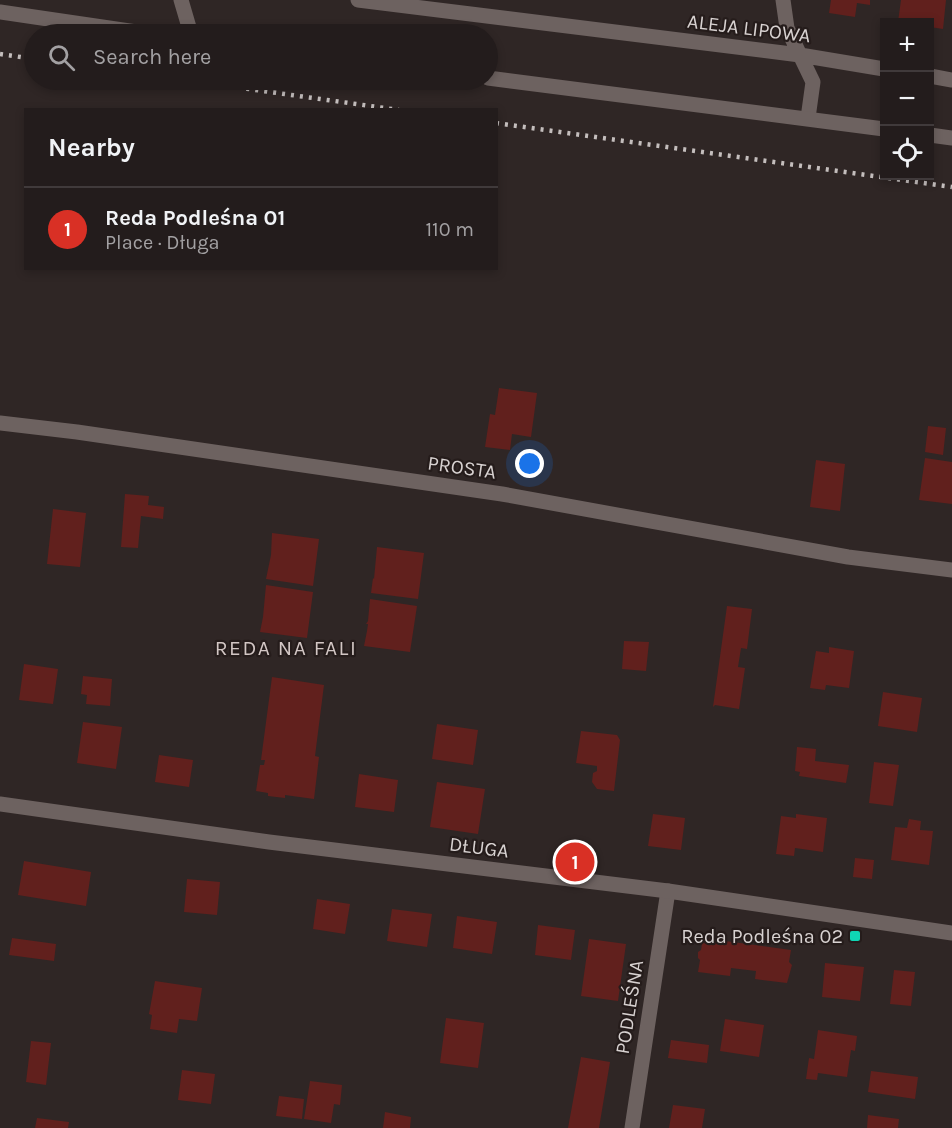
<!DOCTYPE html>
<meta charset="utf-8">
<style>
body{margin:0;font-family:Karla,sans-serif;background:#2f2929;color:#f1f3f6}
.controls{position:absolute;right:18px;top:18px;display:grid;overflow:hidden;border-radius:0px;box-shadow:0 3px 9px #0003}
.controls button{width:54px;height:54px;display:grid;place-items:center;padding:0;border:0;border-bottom:2px solid #403a3b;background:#231c1c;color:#f1f3f6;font:30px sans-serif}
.you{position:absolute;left:530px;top:464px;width:21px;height:21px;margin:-15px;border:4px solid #fff;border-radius:50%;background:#1a73e8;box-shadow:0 0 0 9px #1a73e833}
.badge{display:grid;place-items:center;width:39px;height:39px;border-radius:50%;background:#d93025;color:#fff;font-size:20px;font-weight:700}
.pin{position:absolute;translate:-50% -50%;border:3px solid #fff;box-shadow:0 2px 6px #0006}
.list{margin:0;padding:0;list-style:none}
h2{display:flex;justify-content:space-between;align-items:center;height:78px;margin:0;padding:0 24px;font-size:26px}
h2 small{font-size:20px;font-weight:400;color:#a3a1a3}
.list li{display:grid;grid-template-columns:39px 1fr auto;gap:18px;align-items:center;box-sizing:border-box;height:84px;padding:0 24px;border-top:2px solid #403a3b}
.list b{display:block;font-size:22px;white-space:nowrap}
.list p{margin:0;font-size:20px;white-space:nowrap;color:#a3a1a3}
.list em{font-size:20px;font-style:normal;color:#a3a1a3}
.icon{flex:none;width:33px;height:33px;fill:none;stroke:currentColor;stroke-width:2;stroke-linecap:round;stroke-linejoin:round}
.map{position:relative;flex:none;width:952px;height:1128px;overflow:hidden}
.search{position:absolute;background:#231c1c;box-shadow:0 3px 9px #0003;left:24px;top:24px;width:474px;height:66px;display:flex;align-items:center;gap:15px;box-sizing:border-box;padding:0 21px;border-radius:33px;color:#a3a1a3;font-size:22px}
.panel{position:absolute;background:#231c1c;box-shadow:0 3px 9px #0003;left:24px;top:108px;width:474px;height:162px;border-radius:0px}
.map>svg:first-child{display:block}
.building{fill:#61201d}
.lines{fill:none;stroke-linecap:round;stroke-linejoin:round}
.street{stroke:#6d6260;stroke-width:15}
.secondary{stroke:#6d6260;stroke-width:15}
.rail{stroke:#c4bebd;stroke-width:4.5;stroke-dasharray:3 6;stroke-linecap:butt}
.poi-dot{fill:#0fd5b4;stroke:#251c1b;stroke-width:2}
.labels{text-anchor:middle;stroke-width:4.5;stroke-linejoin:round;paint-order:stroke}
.street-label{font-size:20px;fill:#d8d2d1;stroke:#251c1b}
.poi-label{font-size:20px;fill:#d8d2d1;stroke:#251c1b;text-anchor:end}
.neighbourhood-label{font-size:21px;letter-spacing:1.5px;fill:#d2c6c4;stroke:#251c1b}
</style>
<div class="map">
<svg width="952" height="1128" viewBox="0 0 952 1128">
<rect width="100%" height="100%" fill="#2f2625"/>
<path class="building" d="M831 0H870V5L857 3 855 17 829 13Z
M901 0H946L943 29 930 27V22H898Z
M499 388 537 393 531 437 512 434 510 450 485 447 490 414 495 415Z
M928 426 946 428 943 455 925 452Z
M925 458 952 462V504L919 500Z
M816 460 845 464 840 511 810 507Z
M125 494 149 496 148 505 164 507 163 519 141 516 138 548 121 547Z
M53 509 86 513 80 567 47 564Z
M272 533 319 539 313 586 266 579 271 555Z
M377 547 424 553 418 599 371 593 373 578 374 579Z
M266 585 313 592 307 638 260 632 263 617Z
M370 599 417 606 410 652 364 646 367 631 368 624H366L368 621Z
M727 606 752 609 747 649 741 648 738 667 745 668 739 709 715 705 713 707Z
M624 641 649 642 646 671 622 669Z
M829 647 854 651 849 688 826 685 825 690 810 688 816 651 829 653Z
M24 664 58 669 53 704 19 700Z
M83 676 112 679 110 706 86 704 87 695 81 694Z
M272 677 324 685 315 756 319 757 314 799 285 795V798L268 796V793L256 791 260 765H264L265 760H261Z
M883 692 922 698 917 732 878 726Z
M83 722 122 727 116 769 77 763Z
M437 724 478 730 473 765 432 759Z
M581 731 617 735 620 740 614 791 597 789 592 782 593 773 597 771V766L576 763Z
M797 747 816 749 815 761 849 765 846 783 799 776 800 772 795 771Z
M159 755 193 760 189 787 155 782Z
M874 762 899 765 893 806 869 803Z
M359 774 398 780 394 812 355 807Z
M437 782 485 789 478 834 430 827Z
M653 814 685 818 681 850 648 846Z
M796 814 827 818 823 852 795 848 794 856 776 854 781 816 796 818Z
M909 819 921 821 920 830 933 831 929 865 891 860 895 827 907 828Z
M567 858 583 860V866L566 864Z
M855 858 874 860 872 879 853 877Z
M24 861 91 872 86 906 18 895Z
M187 879 220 882 217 915 184 912Z
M317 899 350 904 345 934 313 929Z
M392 909 432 914 427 947 387 941Z
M457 916 497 922 492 954 453 948Z
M538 925 575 930 571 960 535 955Z
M12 938 56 944 54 961 9 955Z
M703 938 791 950 789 962 792 965 787 983 755 979 756 971 731 968 730 976 698 972 700 960 698 958V952L701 950Z
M589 939 626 944 618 1001 581 996Z
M825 963 864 967 860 1001 822 997Z
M894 970 915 972 911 1006 890 1004Z
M155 981 202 988 197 1021 179 1019 177 1033 150 1029 152 1015 149 1014Z
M446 1018 484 1023 478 1068 440 1063Z
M725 1019 764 1025 759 1057 720 1051Z
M818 1030 857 1036 855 1051 851 1050 847 1077 818 1073 817 1080 806 1079 809 1058 814 1059Z
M671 1040 709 1045 707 1063 668 1058Z
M31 1041 51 1043 46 1085 26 1082Z
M581 1057 610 1062 599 1128H568Z
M182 1070 215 1074 211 1104 178 1100Z
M871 1071 918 1077 915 1099 868 1092Z
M310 1081 342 1085 340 1105 334 1104 331 1123 304 1119Z
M279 1096 304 1099 302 1119 276 1116Z
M673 1105 705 1109 702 1128H669Z
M385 1112 411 1117 410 1128H383Z
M868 1115 899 1119 898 1128H867Z
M37 1118 69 1122 68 1128H35Z"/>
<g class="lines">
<path class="street" d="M181 0 191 34
M358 0 800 55 884 69
M783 0 787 28 813 82 808 118
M930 76 952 80
M0 423 77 432 502 494 848 557 952 570
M632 1128 668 891"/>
<path class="secondary" d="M0 12 150 34
M488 78 884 129
M930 135 952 138
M0 804 269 842 668 891 952 933"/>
<path class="rail" d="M0 54 34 59
M184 80 399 110
M496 123 952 187"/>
</g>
<rect class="poi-dot" x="849" y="930" width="12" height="12" rx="3"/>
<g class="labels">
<g class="street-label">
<text transform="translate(749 28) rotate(7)" y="7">ALEJA LIPOWA</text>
<text transform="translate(462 467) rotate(8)" y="7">PROSTA</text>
<text transform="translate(479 847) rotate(7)" y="7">DŁUGA</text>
<text transform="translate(629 1007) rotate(-81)" y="7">PODLEŚNA</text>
</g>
<g class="poi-label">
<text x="843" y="943">Reda Podleśna 02</text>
</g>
<g class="neighbourhood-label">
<text x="286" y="655">REDA NA FALI</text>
</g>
</g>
</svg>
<div class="controls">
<button>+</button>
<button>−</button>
<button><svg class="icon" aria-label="locate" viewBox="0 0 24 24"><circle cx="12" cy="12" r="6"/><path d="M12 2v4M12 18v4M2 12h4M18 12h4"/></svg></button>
</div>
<div class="you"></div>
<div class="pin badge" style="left:575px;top:862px">1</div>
<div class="search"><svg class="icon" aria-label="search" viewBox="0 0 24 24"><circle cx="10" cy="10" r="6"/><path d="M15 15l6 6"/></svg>Search here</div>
<section class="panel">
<h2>Nearby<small></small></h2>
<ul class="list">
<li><span class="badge">1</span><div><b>Reda Podleśna 01</b><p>Place · Długa</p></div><em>110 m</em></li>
</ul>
</section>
</div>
